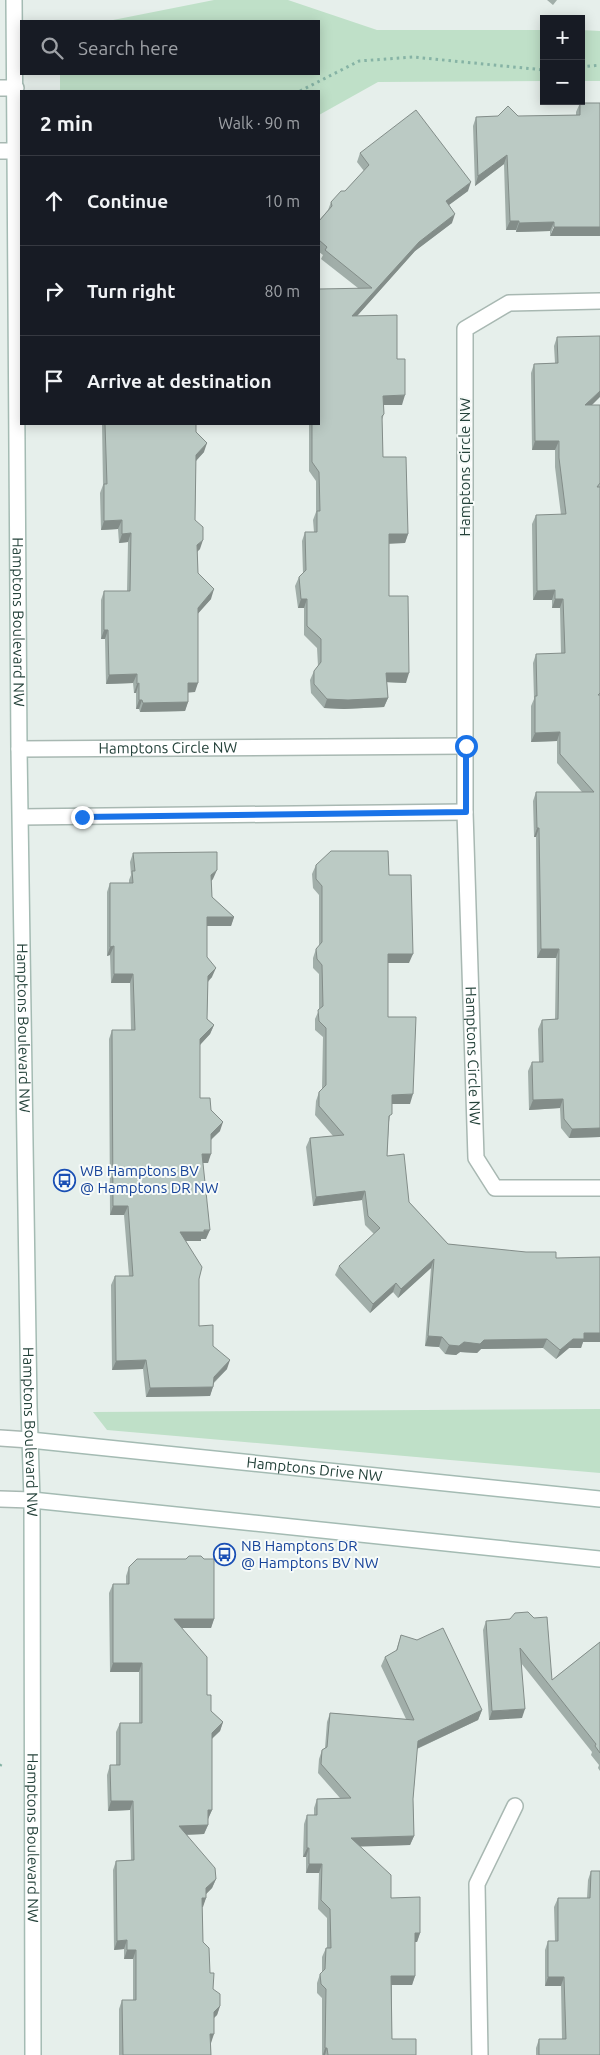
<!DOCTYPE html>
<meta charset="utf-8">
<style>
body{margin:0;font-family:Ubuntu,sans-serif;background:#20242c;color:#f1f3f6}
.controls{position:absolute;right:15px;top:15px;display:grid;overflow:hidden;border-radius:0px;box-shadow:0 2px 12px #0003}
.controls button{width:45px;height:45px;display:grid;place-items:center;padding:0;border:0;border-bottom:1px solid #363941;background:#171b24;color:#f1f3f6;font:25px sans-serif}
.stop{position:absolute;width:15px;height:15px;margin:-11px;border:4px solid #1a73e8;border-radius:50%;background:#fff}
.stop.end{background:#1a73e8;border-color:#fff;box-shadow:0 1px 5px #0008}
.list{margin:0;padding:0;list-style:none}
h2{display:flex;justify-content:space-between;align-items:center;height:65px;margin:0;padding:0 20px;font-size:21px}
h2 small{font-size:16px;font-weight:400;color:#9ea1a6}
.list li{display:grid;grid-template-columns:32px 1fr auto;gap:15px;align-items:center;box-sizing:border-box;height:90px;padding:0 20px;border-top:1px solid #363941}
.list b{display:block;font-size:19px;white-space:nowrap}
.list em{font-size:16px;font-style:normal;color:#9ea1a6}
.icon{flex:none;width:28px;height:28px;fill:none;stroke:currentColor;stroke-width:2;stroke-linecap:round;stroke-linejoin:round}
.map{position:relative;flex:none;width:600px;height:2055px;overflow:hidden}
.search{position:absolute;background:#171b24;box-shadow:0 2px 12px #0003;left:20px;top:20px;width:300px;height:55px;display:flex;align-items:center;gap:12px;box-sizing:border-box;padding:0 18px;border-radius:0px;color:#9ea1a6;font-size:19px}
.panel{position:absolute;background:#171b24;box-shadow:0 2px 12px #0003;left:20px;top:90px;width:300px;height:335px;border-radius:0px}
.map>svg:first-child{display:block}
.green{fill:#bfe0c8}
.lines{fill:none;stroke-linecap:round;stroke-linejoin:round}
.street-casing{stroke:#a8b8b2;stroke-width:18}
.secondary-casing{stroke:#a4bbb3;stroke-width:18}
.path{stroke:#86b3a5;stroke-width:3;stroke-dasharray:2.5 4;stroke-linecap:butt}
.street{stroke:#fff;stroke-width:15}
.secondary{stroke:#fff;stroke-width:15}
.wall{fill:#a1aea9}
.shaded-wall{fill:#838d89}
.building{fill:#bbcac4;stroke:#838d89}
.route{stroke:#1a73e8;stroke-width:6}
.labels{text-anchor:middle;stroke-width:4;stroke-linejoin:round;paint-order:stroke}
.street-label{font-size:15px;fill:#24423a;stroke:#f7fbf9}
.transit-label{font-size:15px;fill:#164399;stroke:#f7fbf9;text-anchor:start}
</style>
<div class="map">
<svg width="600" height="2055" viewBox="0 0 600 2055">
<rect width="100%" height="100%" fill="#e6efeb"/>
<path class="green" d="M214 0H288L377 30H544V81L378 82 319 115V91H60V74H319V21H108Z
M581 30 600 31V81H581Z
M600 1409V1473L107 1430 93 1412Z"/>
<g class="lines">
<defs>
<g id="street">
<path d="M0 88H16"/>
<path d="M0 151H16"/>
<path id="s1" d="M600 301 509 303 465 329V812L476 1158 495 1188H600"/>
<path id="s2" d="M19 749 466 746"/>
<path d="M21 817 465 812"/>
<path d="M0 1438 30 1440"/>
<path d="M0 1499 32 1500"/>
<path d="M480 2055 477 1884 515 1806"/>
</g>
<g id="secondary">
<path id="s3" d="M14 0 19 749 29 1407 32 1500 33 2055"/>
<path id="s4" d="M30 1440 600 1499"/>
<path d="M32 1500 600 1559"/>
</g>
</defs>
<use href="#street" class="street-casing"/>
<use href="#secondary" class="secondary-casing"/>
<path class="path" d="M581 67 600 65
M300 91 359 61 413 57 544 70
M0 1766 1 1764"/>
<use href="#street" class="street"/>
<use href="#secondary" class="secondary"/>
</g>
<path class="wall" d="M547 0H557L553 5Z
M580 103H600L550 236V231L516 232V230H506L504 164 475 186 473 126 476 117 576 115V112Z
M360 153 468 191 449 205 452 223 415 251 357 316 397 359 402 405H384V414L382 420 383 457 408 534 405 543H389V596L406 683 387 682 388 698 384 707 344 709 324 708 311 693 310 680 314 671 318 666 317 648 304 635V608H298L295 586 299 577 303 574 302 541 305 532H314L313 520 316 512V481L309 471V424H319L358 288 321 259 323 255 319 252V221L328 210 331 202 345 191 364 171 357 162Z
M557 337 591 405H600V1137L569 1138 561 1128 560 1108 529 1110 528 1071 532 1062H539L538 1029 542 1020 555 1019 556 958H537L536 837H534L533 801 536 792H582L557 763V741L531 742V706L534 699 533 663 536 654H561L560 608H552V600H533L532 524 536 515H561L555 467V450H532L531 373 534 364 555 363 554 346Z
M102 424H196V432L204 452 196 461 195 520 200 549 197 551 198 573 211 599 198 613 195 692H188V702L185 711 140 712 139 709H136V693H134L133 683 106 684 105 639H101V600L104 591H127L128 542 119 543 118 529 101 530 100 493 103 485Z
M133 853 213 879 211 881 212 897 234 917 231 926H207V957L212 977 208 982 207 1019 214 1025 210 1034 200 1045V1098L211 1110 220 1131 211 1140 208 1163H203L206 1239H201V1241H186L199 1279V1326L213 1346 227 1369 214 1383 210 1396 146 1397 143 1369 112 1370 111 1285 115 1276H129L124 1215H110L109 1039 112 1030H131L130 983H111L110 955 107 956V892L110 883H129V880L131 875 130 862Z
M316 865 389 875 409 963H388V1017L410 1104H392L389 1122 387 1156 409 1202 448 1244 556 1258 583 1342 581 1348H569L556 1359 543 1348 481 1349 477 1353 460 1352 456 1355 445 1354 439 1347 425 1346 431 1268 398 1298 393 1292 370 1313 335 1275 339 1266 374 1234 365 1225 362 1200 313 1206 306 1147 310 1138 333 1136 315 1115 316 1101 319 1092 322 1089 323 1037 315 1030V1019L319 1010V974L313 968V958L316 949 319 946V895L313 888 312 874Z
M129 1567 214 1619 211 1628H182L207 1695 211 1711 223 1722 220 1731 212 1739V1810L208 1819V1825L204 1834 187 1835 216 1879 212 1888 206 1894V1898L202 1907 203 1942 213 1989 220 2006 217 2015 214 2017 211 2043V2055H119V2009L122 2000H133V1959H124V1949L114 1950 113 1870 116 1861 131 1860 130 1810 108 1811 107 1775 110 1765H116V1732L120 1723H139V1672H110L109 1593 113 1584H126V1576Z
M510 1619 552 1680 600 1642V1771L598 1768 599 1765 591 1755 592 1752 521 1663 522 1718 489 1720 483 1630 486 1621Z
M401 1635 482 1710 478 1720 417 1749 413 1799 414 1836 410 1845 360 1846 391 1898 420 1933 417 1942H415V1976L412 1985H392V2039L416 2055H322V1998L317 1993V1983L320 1974 322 1972V1957L326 1948H327V1918L318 1909 319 1873H306V1857H303L304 1824 307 1815H314V1808L317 1799 340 1798 318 1773 319 1759 322 1750 325 1748 327 1722 330 1713 406 1719 381 1666 385 1657 396 1651Z
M591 1871 600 2055H536V2048L539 2039H562L561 1986H545V1950L548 1941H555L554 1907 558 1898H587L588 1880Z"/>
<path class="shaded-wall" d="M507 155 504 164 475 186 478 176Z
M471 182 468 191 442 210 446 201Z
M455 214 452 223 415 251 349 325 352 316 419 242Z
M510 221H519L516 230H506Z
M554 222 550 231 516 232 519 223Z
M554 227H600V236H550Z
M600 391V397L582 415 585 405Z
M405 395 402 405H380L383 396Z
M535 441H559L555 450H532Z
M207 443 204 452 193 464 196 455Z
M122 520 118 529 101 530 104 521Z
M131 533 128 542 119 543 122 534Z
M389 534H408L405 543 386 544Z
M203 540 200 549 194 555 197 545Z
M214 589 211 599 195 617 198 608Z
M555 590 552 600H533L537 591Z
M301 599H307L304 608H298Z
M555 599H563L560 608H552Z
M104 630H108L105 639H101Z
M386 673H409L406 683 383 682Z
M137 674 133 683 106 684 109 675Z
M139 683 136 693H134L137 684Z
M188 683H198L195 692 184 693Z
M388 698 384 707 344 709 324 708 327 699Z
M139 700H142L139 709H136Z
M188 702 185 711 140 712 143 703Z
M560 732 557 741 531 742 535 733Z
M537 828H539L536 837H534Z
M217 870 213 879 208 884 211 875Z
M207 917H234L231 926H203Z
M114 946 110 955 107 956 110 947Z
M541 949H559L556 958H537Z
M388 954H413L409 963H385Z
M216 968 212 977 204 985 208 976Z
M114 974H133L130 983H111Z
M214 1025 210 1034 197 1048 200 1039Z
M413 1094 410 1104H388L392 1095Z
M563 1099 560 1108 529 1110 533 1100Z
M223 1122 220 1131 207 1143 211 1134Z
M600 1128V1137L569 1138 572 1129Z
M202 1154H211L208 1163H199Z
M365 1191 362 1200 313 1206 316 1197Z
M113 1206H128L124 1215H110Z
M210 1230 206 1239H201V1241H177L180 1232Z
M434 1259 431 1268 398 1298 401 1289Z
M396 1283 393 1292 370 1313 373 1304Z
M584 1333H600V1342H583L581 1348H569L556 1359 560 1350 573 1339Z
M428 1336 442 1337 439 1347 425 1346Z
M547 1339 543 1348 481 1349 477 1353 460 1352 456 1355 445 1354 449 1345 464 1342 484 1340Z
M146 1360 143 1369 112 1370 116 1361Z
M230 1360 227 1369 210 1386 214 1377Z
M213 1387 210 1396 146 1397 150 1388Z
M174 1619H214L211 1628H171Z
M113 1663H142L139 1672H110Z
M525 1709 522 1718 489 1720 492 1711Z
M482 1710 478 1720 414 1750 418 1741Z
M223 1722 220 1731 208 1742 212 1733Z
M111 1801H133L130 1810 108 1811Z
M208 1810H212L208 1819H204Z
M208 1825 204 1834 176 1835 179 1826Z
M414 1836 410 1845 347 1847 351 1838Z
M307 1848H309L306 1857H303Z
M309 1864H322L319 1873H306Z
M216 1879 212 1888 203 1897 206 1888Z
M202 1898H206L203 1907H199Z
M415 1933H420L417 1942H412Z
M127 1940 124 1949 114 1950 117 1941Z
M127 1950H136L133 1959H124Z
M391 1976H415L412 1985H388Z
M548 1977H564L561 1986H545Z
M220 2006 217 2015 211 2021 214 2012Z
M210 2034H214L211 2043Z
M325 2048H327L325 2055H323Z"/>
<path class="building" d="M580 103H600V227H554V222L519 223V221H510L507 155 478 176 476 117 498 116 508 106 518 116 580 115Z
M416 110 471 182 446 201 455 214 419 242 352 316 397 315V359H405V395L383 396 384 414 382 416 383 457H406L408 534H389V596H408L409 673H386L388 698 348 700 327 699 314 684V671L321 662V639L307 626V599H301L299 577 306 570 305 532H317V511H320L319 472 312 462V424H319V289L372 288 325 250 327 247 319 240V221L332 206 331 202 341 191H345L369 165 360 153Z
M600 336V391L585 405H600V483L597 487H600V693L598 695H600V1128L572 1129 564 1119 563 1099 533 1100 532 1062H543L542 1020 558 1019 559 949H541L539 828H537L536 792H594L560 754V732L535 733V696H537L536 654 565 653 563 599H555V590L537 591 536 515 566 514 559 458V441H535L534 364 558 363 557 337Z
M105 424H196V432L207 443 196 455 195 520 203 527V540L197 545 198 573 214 589 198 608V683H188V702L143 703 142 700H139V683L137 684V674L109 675 108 630H104V591H130L131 533 122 534V520L104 521V484H107Z
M331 851H388L389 875H411L413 954H388V1017H416L413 1094 392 1095V1114L389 1116 387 1156 404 1154 409 1202 448 1244 526 1252H556V1258L600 1257V1333H584V1339H573L560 1350 547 1339 484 1340 480 1344 464 1342 459 1346 449 1345 442 1337 428 1336 434 1259 401 1289 396 1283 373 1304 339 1266 380 1228 368 1216 365 1191 316 1197 310 1138 344 1135 319 1106V1092L326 1085V1028L319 1021 318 1010 323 1006 322 965 317 959 316 949 322 942V886L316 879V865Z
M217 852V870L211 875 212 897 234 917H207V957L216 968 208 976 207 1019 214 1025 200 1039V1098H210L211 1110 223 1122 211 1134V1154H202L210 1230H204V1232H180L202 1267 199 1279V1326L213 1325V1346L230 1360 214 1377 213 1387 150 1388 146 1360 116 1361 115 1276H133L128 1206H113L112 1030H135L133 974H114V946L110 947V883H133L132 871H135L133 853Z
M189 1556H201L204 1559H214V1619H174L207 1657V1695H211V1711L223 1722 212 1733V1810H208V1825L179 1826 215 1868 216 1879 206 1888V1898H202L203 1942 209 1948 210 1973H214L213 1989 220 1994V2006L214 2012V2034H210L211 2055H123L122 2000H136V1950H127V1940L117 1941 116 1861 134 1860 133 1801H111L110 1765H120V1723H142V1663H113V1584H129V1567L137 1559H186Z
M528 1612 534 1618 547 1617 552 1680 600 1642V1753L595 1746 596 1744 520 1648 525 1709 492 1711 486 1621 510 1619 515 1613Z
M443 1628 482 1710 418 1741 413 1799 414 1836 351 1838 391 1875V1898L420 1897V1933H415V1976H391L392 2039H416V2055H328L327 2048H325L326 1989 321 1984 320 1974 325 1969 326 1948H331L330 1909 321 1900 322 1864H309V1848H307V1815H317V1799L351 1798 321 1764 322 1750 327 1747 330 1713 414 1720 385 1657 397 1650 401 1635 417 1640Z
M591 1871H600V2055H539V2039H566L564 1977H548V1941H558V1898H590Z"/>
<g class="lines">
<path class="route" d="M82 817 466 812V746"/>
</g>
<defs>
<symbol id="bus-ring" viewBox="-11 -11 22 22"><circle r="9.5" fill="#f7fbf9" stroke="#1a4fb4" stroke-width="1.5"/><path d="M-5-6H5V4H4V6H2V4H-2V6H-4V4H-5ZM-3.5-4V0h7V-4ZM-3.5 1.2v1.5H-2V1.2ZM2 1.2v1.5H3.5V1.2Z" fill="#1a4fb4"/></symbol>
</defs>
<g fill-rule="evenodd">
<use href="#bus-ring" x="52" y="1168" width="25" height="25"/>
<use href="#bus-ring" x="212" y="1542" width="25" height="25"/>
</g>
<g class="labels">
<g class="street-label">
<text transform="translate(465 467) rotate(-90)" y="5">Hamptons Circle NW</text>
<text dy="5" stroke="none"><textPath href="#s3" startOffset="622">Hamptons Boulevard NW</textPath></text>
<text dy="5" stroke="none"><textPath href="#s2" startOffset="149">Hamptons Circle NW</textPath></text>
<text dy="5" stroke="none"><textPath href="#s3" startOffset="1028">Hamptons Boulevard NW</textPath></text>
<text dy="5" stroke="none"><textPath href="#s1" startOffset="869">Hamptons Circle NW</textPath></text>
<text dy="5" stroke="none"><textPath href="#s3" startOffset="1432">Hamptons Boulevard NW</textPath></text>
<text dy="5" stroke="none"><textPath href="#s4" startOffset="286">Hamptons Drive NW</textPath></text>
<text dy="5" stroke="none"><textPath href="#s3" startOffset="1838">Hamptons Boulevard NW</textPath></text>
</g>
<g class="transit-label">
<text x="80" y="1176">WB Hamptons BV<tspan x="80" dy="17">@ Hamptons DR NW</tspan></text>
<text x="241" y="1551">NB Hamptons DR<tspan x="241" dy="17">@ Hamptons BV NW</tspan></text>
</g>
</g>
</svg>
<div class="controls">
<button>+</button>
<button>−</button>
</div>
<div class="stop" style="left:466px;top:746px"></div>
<div class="stop end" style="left:82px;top:817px"></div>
<div class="search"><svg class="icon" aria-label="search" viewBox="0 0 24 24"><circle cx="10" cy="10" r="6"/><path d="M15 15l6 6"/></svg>Search here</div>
<section class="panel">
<h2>2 min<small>Walk · 90 m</small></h2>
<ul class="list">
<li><svg class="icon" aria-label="ahead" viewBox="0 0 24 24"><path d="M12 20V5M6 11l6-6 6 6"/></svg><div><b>Continue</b></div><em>10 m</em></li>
<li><svg class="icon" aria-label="right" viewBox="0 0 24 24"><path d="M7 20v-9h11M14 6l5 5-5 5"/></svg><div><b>Turn right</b></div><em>80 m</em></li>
<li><svg class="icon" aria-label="arrive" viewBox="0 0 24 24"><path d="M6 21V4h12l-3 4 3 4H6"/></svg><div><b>Arrive at destination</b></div></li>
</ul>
</section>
</div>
